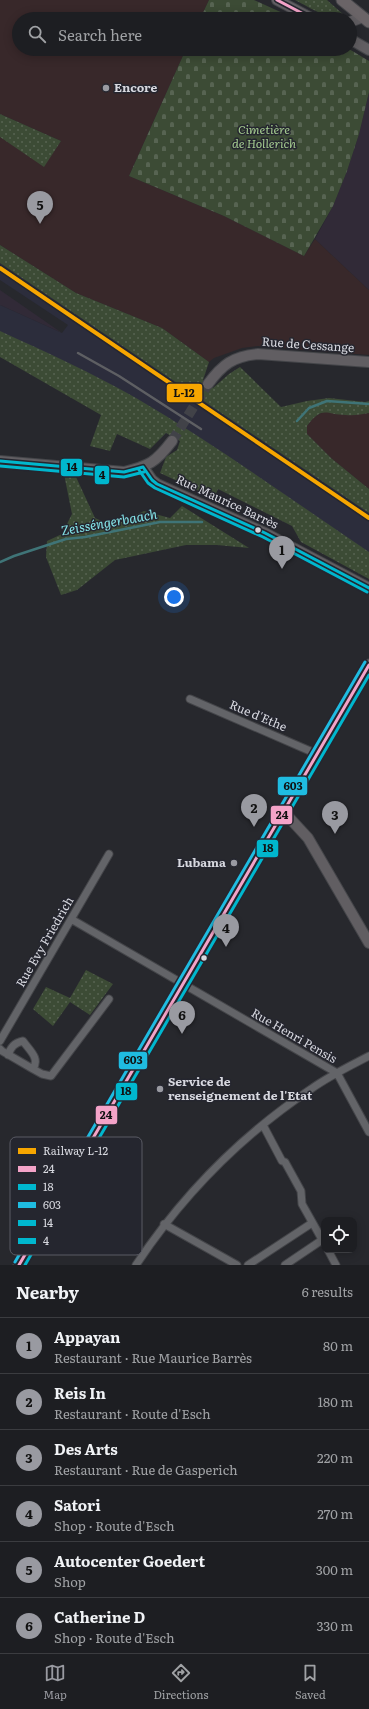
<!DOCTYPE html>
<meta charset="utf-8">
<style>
body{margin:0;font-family:Literata,serif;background:#25272a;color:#f1f3f6}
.controls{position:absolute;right:12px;bottom:12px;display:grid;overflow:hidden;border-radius:8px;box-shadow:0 2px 10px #0003}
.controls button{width:36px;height:36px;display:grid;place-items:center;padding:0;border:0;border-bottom:1px solid #3b3c40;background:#1d1e22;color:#f1f3f6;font:20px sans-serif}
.you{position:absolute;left:174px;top:597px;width:14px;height:14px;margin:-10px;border:3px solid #fff;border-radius:50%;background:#1a73e8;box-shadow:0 0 0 6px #1a73e833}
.badge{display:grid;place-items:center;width:26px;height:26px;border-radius:50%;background:#999aa1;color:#111;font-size:13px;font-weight:700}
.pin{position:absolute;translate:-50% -33px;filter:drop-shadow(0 1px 2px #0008)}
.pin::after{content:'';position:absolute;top:21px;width:14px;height:12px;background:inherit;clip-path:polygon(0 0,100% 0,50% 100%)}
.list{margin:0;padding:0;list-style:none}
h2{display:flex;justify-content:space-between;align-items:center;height:52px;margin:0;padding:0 16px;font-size:17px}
h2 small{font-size:13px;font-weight:400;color:#a0a2a5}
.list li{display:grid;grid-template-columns:26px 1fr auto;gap:12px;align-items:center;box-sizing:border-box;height:56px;padding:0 16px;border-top:1px solid #3b3c40}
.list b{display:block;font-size:15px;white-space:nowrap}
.list p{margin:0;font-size:13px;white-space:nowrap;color:#a0a2a5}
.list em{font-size:13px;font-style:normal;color:#a0a2a5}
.icon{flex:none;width:22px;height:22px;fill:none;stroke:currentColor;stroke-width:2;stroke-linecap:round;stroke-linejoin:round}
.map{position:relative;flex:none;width:369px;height:1265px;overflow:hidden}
.search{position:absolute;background:#1d1e22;box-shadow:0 2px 10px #0003;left:12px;right:12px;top:12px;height:44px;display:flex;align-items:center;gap:10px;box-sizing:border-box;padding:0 14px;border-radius:22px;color:#a0a2a5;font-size:15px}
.sheet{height:388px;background:#1d1e22}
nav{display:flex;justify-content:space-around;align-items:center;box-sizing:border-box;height:56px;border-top:1px solid #3b3c40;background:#1d1e22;font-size:11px;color:#a0a2a5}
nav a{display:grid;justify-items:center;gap:2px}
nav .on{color:#999aa1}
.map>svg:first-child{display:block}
.commercial{fill:#38282a}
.industrial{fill:#312a37}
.built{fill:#2c2d3c}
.grass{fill:url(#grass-dots)}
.cemetery{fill:url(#cemetery-stones)}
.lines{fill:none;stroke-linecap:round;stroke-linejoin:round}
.stream{stroke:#3f7477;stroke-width:2.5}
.secondary-tunnel{stroke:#414248;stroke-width:10;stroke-dasharray:10 5;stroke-linecap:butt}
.street-casing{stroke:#444549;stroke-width:9}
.secondary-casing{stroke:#444549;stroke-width:12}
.primary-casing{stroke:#444549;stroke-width:13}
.street{stroke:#636468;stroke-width:7}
.secondary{stroke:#615e62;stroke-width:10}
.primary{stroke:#6a6467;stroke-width:11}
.rail{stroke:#5e5f63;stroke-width:2.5}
.bus-1-casing{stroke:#25262f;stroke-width:6}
.bus-2-casing{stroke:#25262f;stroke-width:6}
.bus-3-casing{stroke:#25262f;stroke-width:6}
.bus-4-casing{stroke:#25262f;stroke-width:6}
.bus-5-casing{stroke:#25262f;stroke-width:6}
.bus-1{stroke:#f4a3c8;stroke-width:3}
.bus-2{stroke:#00b7ce;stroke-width:3}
.bus-3{stroke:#1fbce1;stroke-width:3}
.bus-4{stroke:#00b7ce;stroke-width:3}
.bus-5{stroke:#00b7ce;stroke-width:3}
.rail-1-casing{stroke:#25262f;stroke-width:7}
.rail-1{stroke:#f7a600;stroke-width:4}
.poi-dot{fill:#999aa1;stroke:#25262f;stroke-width:1.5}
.bus-dot{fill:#d7d8df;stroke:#25262f;stroke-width:1.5}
.labels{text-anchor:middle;stroke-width:3;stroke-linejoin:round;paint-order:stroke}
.poi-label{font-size:12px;font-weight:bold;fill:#d7d8df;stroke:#25262f;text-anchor:start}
.park-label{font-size:12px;font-style:italic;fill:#a5cc90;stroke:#25262f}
.street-label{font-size:12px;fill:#d7d8df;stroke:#25262f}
.water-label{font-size:13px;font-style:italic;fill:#84e4e8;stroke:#25262f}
.key{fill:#25262f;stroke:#5a5b64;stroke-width:1}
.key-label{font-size:11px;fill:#d7d8df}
.line-badge{stroke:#25262f;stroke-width:1.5}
.pale-badge-label{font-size:11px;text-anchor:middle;font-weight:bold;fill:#111}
</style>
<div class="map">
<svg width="369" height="1265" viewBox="0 0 369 1265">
<defs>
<pattern id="grass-dots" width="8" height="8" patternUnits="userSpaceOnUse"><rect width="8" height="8" fill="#3c4b35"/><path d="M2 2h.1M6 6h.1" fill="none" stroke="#576452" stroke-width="1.8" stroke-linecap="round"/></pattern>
<pattern id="cemetery-stones" width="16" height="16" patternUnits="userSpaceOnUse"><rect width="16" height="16" fill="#3c4b35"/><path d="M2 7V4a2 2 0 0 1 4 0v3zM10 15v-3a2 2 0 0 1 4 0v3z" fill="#576452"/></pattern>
</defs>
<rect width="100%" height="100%" fill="#27282d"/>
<path class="commercial" d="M0 0H209L200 19H19V49H186L129 176 224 216 304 256 315 239 369 290V355L258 346 242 348 214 358 209 362 162 328 76 293 0 245V137L44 166 61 141 0 114Z
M323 412H329L346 415 369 413V489L331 458 307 434V426L314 417Z"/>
<path class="industrial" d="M369 92V290L315 239 333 206 347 171 359 134Z
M0 290 62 333 0 305Z"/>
<path class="built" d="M0 263 369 513V564L180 441 166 433 160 440 0 357V305L62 333 68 325 0 280Z"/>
<path class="grass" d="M295 0H327L345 16C331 22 307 6 295 0Z
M0 114 61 141 44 167 0 137Z
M0 245 76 293 162 328 209 362 203 380 213 388 229 374 240 367 281 407 307 401 329 398 365 402 369 401V413C362 414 354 416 346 415 325 415 323 405 307 426V434L331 458 369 489V513L0 263Z
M0 331C46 352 92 373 136 398 216 445 292 500 369 552V579L301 542 292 526 218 489 214 498 160 473 166 457 177 450 180 441 166 433 150 449 117 434 110 451 90 446 101 415 0 357Z
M64 474 76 477 95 518 113 526 144 511 170 518 182 506 249 548 217 545H186L115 560 77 590 61 595 46 557 47 541 62 534 72 514Z
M86 970 113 984 90 1015 70 1002 53 1026 33 1009 46 987 70 998Z"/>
<path class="cemetery" d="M209 0H254L296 19H200Z
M186 49H349L369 61V92L359 134 347 171 333 206 304 256 224 216 129 176Z"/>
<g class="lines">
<path class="stream" d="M297 421 309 408 327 401 369 404
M0 562 14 556 66 539 85 537 160 522H202"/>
<path class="secondary-tunnel" d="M172 441 208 384"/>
<defs>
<path id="street" d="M190 699 317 754
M71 919 337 1073 369 1132
M0 1041 109 854
M0 1049 2 1051 33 1069C40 1058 30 1051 23 1041 14 1043 11 1047 8 1055
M33 1069 42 1074 51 1076 109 999
M263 1125 282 1161 285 1162 301 1191 302 1204 324 1243
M164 1224 237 1265
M328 1250 336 1265
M136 1265C182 1196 242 1135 311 1089 329 1076 350 1066 369 1056
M248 1265 312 1223
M285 1265 322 1240"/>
<path id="secondary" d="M277 0 313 19
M350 22 363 17
M350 39 369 50
M208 384C222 365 233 356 258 354L369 362
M0 461 124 472C149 466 156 462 172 441
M143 467 152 480 157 484 265 533 369 588
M283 811 308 838 369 943"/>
<path id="primary" d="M342 0 369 22
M19 1265 369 665"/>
</defs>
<use href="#street" class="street-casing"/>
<use href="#secondary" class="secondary-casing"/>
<use href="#primary" class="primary-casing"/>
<use href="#street" class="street"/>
<use href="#secondary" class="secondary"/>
<use href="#primary" class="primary"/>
<path class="rail" d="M78 353 119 376 201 429"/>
<defs>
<path id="bus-1" d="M277 0 313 19
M19 1265 369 665"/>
<path id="bus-2" d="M25 1265 369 675"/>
<path id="bus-3" d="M15 1262 365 662"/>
<path id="bus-4" d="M0 461 124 472 143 467
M143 467 152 480 157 484 265 533 369 588"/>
<path id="bus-5" d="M0 466 124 477 144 472
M139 470 148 483 155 488 263 537 367 592"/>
</defs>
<use href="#bus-1" class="bus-1-casing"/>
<use href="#bus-2" class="bus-2-casing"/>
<use href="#bus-3" class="bus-3-casing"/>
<use href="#bus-4" class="bus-4-casing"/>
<use href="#bus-5" class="bus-5-casing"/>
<use href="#bus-1" class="bus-1"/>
<use href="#bus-2" class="bus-2"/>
<use href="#bus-3" class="bus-3"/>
<use href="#bus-4" class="bus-4"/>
<use href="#bus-5" class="bus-5"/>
<defs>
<path id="rail-1" d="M0 268 369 518"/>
</defs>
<use href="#rail-1" class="rail-1-casing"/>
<use href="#rail-1" class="rail-1"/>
</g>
<g class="poi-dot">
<circle cx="106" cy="88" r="4"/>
<circle cx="234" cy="863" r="4"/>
<circle cx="160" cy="1089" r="4"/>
</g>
<g class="bus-dot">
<circle cx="258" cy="530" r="3.5"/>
<circle cx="204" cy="958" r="3.5"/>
</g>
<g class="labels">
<g class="poi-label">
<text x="114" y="92">Encore</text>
<text x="226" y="867" text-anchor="end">Lubama</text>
<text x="168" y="1086">Service de<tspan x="168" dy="14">renseignement de l'Etat</tspan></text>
</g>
<g class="park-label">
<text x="264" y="134">Cimetière<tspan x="264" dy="14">de Hollerich</tspan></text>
</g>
<g class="street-label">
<text transform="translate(308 345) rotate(4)" y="4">Rue de Cessange</text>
<text transform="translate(227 502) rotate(25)" y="4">Rue Maurice Barrès</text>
<text transform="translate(258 716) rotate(23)" y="4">Rue d'Ethe</text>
<text transform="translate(45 942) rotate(-60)" y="4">Rue Evy Friedrich</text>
<text transform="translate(294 1036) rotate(30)" y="4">Rue Henri Pensis</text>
</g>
<g class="water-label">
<text transform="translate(109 522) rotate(-10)" y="5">Zeisséngerbaach</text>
</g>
</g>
<rect x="10" y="1137" width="132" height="118" rx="6" class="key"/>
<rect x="18" y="1148" width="18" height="6" fill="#f7a600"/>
<rect x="18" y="1166" width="18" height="6" fill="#f4a3c8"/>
<rect x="18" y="1184" width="18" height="6" fill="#00b7ce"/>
<rect x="18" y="1202" width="18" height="6" fill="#1fbce1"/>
<rect x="18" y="1220" width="18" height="6" fill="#00b7ce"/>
<rect x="18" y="1238" width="18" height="6" fill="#00b7ce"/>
<g class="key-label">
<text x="43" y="1155">Railway L-12</text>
<text x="43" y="1173">24</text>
<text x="43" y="1191">18</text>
<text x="43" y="1209">603</text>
<text x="43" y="1227">14</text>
<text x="43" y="1245">4</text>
</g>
<g class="line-badge">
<rect x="166" y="383" width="37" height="20" rx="4" fill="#f7a600"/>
<rect x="60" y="458" width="23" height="19" rx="4" fill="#00b7ce"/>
<rect x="94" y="465" width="16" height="20" rx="4" fill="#00b7ce"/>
<rect x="277" y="776" width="31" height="20" rx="4" fill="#1fbce1"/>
<rect x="270" y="805" width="23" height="20" rx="4" fill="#f4a3c8"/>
<rect x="256" y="839" width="23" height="19" rx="4" fill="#00b7ce"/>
<rect x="118" y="1051" width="30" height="19" rx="4" fill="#1fbce1"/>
<rect x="115" y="1082" width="23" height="19" rx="4" fill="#00b7ce"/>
<rect x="95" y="1105" width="23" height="20" rx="4" fill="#f4a3c8"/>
</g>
<g class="pale-badge-label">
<text x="184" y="397">L-12</text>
<text x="72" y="471">14</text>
<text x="102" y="479">4</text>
<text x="293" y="790">603</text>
<text x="282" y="819">24</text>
<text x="268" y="852">18</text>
<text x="133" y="1064">603</text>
<text x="126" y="1095">18</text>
<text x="106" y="1119">24</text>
</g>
</svg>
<div class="controls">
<button><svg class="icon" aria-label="locate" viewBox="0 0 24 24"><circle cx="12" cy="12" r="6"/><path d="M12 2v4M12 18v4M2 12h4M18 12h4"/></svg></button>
</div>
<div class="you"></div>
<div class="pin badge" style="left:282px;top:569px">1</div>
<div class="pin badge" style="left:254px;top:827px">2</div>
<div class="pin badge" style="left:335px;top:834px">3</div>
<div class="pin badge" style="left:226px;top:947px">4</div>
<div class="pin badge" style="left:40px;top:224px">5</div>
<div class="pin badge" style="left:182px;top:1034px">6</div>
<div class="search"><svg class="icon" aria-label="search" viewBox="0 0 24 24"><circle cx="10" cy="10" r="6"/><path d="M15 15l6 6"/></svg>Search here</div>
</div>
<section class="sheet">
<h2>Nearby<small>6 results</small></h2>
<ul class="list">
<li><span class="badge">1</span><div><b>Appayan</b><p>Restaurant · Rue Maurice Barrès</p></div><em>80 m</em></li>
<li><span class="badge">2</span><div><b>Reis In</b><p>Restaurant · Route d'Esch</p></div><em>180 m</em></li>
<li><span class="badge">3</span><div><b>Des Arts</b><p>Restaurant · Rue de Gasperich</p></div><em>220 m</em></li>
<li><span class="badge">4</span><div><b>Satori</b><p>Shop · Route d'Esch</p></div><em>270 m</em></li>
<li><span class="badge">5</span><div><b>Autocenter Goedert</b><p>Shop</p></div><em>300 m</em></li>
<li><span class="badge">6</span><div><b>Catherine D</b><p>Shop · Route d'Esch</p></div><em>330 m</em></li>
</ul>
</section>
<nav>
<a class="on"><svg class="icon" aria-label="map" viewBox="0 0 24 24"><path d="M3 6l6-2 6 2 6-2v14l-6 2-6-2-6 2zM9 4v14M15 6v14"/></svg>Map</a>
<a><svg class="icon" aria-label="directions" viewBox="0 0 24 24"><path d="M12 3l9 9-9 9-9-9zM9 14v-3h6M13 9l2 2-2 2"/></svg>Directions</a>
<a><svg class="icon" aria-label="saved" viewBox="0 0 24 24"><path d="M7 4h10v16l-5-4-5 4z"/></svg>Saved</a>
</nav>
